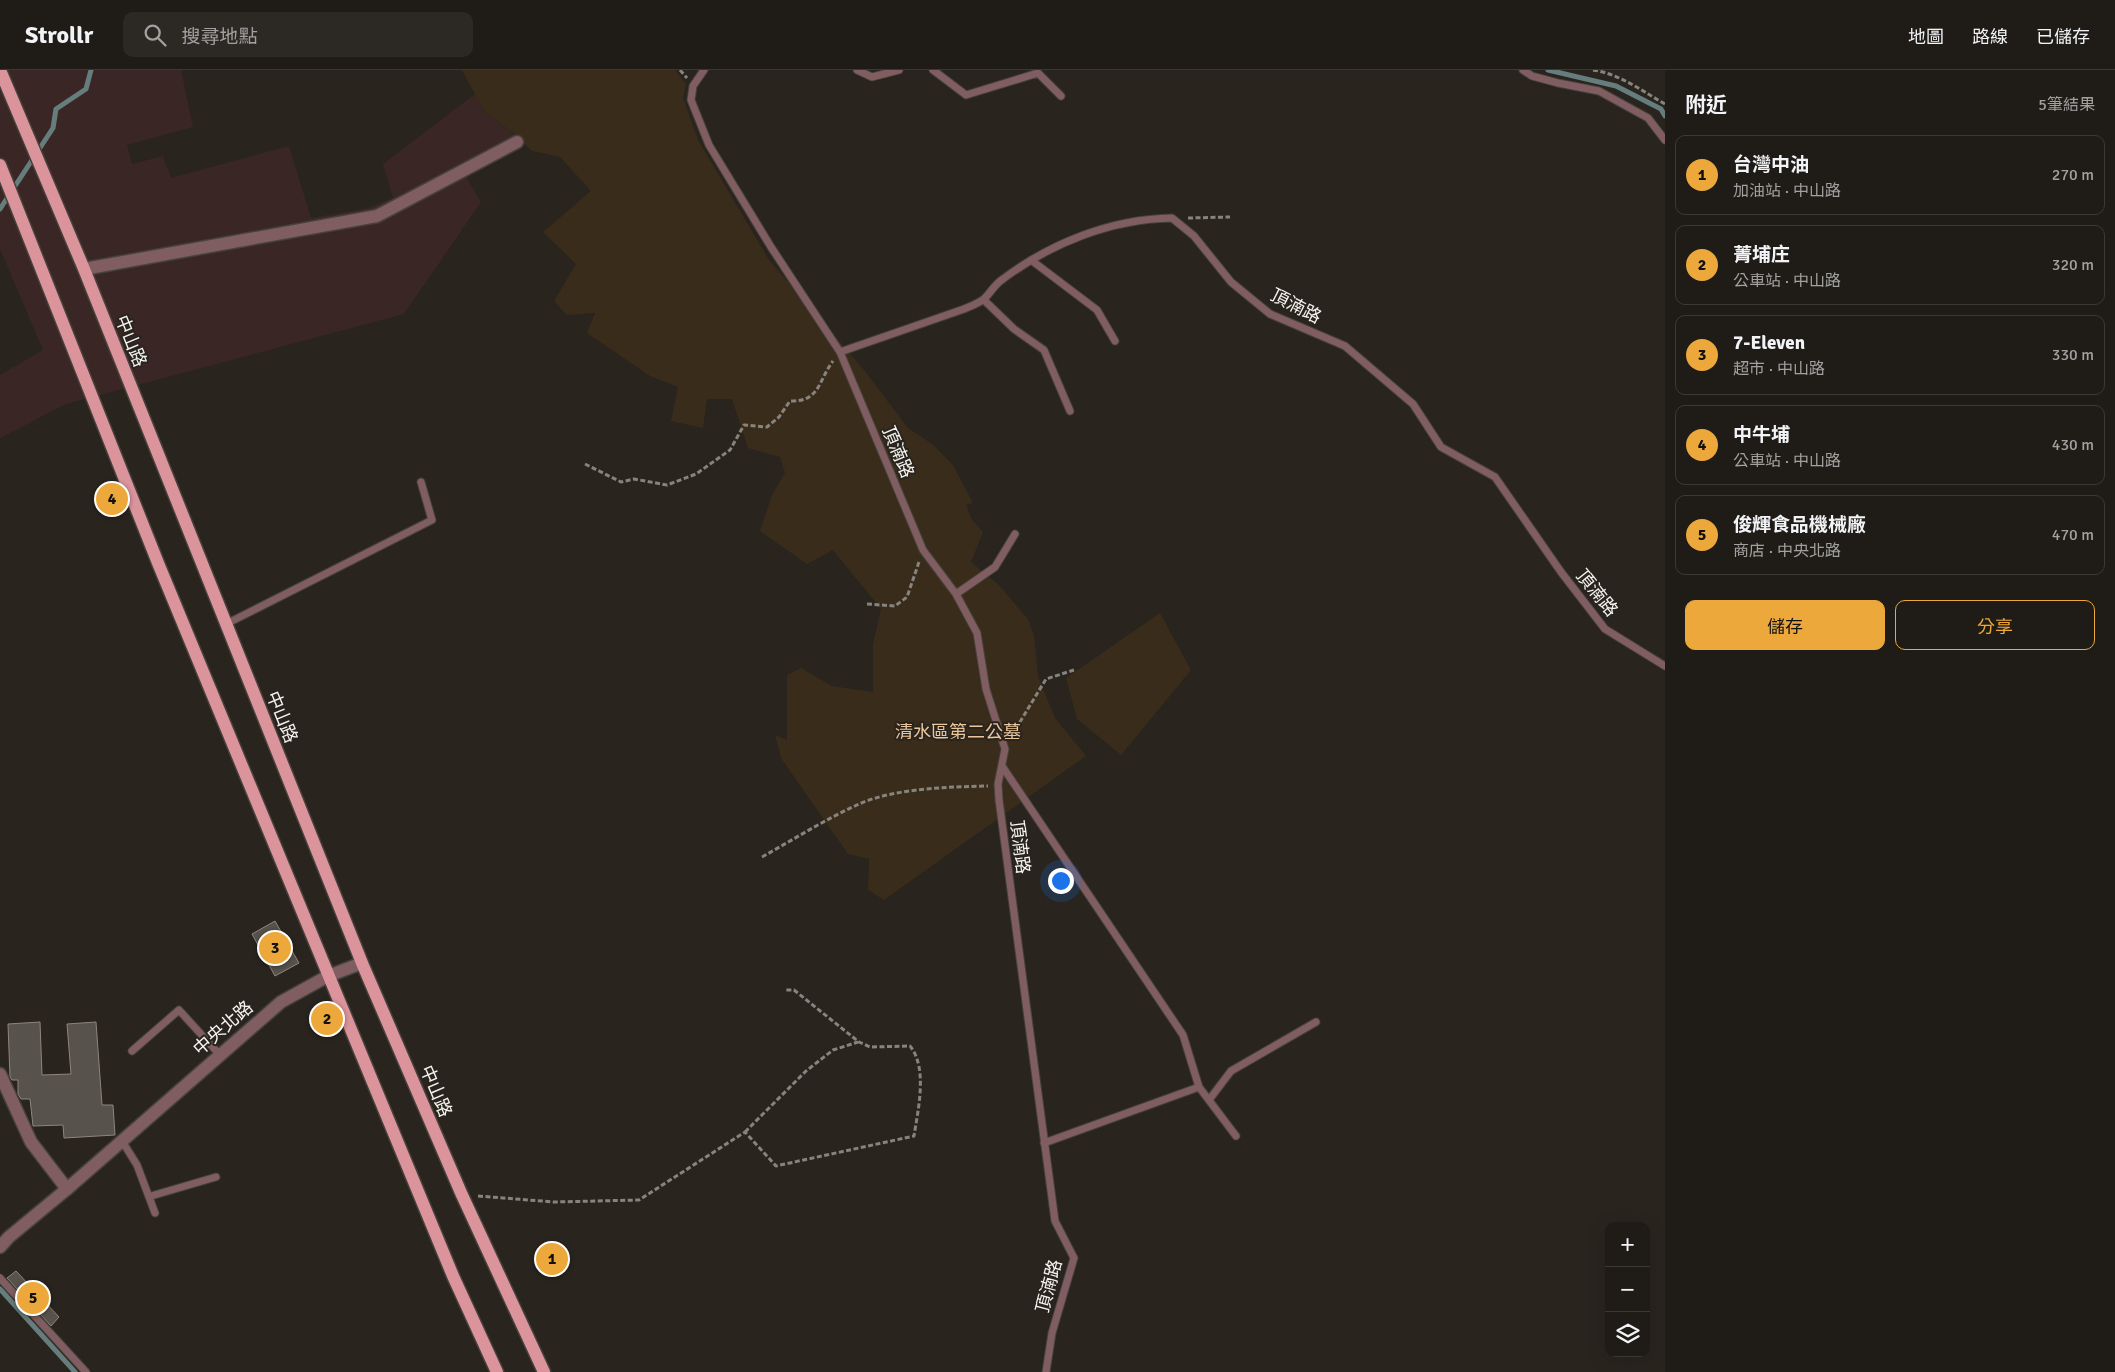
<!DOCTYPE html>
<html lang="zh-TW">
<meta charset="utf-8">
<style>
body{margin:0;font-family:Signika,"Noto Sans TC",sans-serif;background:#2c2823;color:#f1f3f6}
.controls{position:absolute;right:15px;bottom:15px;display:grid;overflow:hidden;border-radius:10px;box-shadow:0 5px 20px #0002}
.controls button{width:45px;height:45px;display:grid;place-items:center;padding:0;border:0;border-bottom:1px solid #3c3935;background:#1f1b16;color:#f1f3f6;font:25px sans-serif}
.you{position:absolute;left:1060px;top:810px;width:18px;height:18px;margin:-12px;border:4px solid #fff;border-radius:50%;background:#1a73e8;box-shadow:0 0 0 8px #1a73e833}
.badge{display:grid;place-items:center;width:32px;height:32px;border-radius:50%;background:#eda83b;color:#111;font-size:16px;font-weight:700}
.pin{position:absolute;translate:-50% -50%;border:2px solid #fff;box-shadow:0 1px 5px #0006}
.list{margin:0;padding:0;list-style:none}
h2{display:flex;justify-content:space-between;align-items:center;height:65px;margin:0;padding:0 20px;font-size:21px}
h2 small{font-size:16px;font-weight:400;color:#a1a1a1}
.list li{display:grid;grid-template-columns:32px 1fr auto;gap:15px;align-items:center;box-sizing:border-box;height:80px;margin:0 10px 10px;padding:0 10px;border:1px solid #3c3935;border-radius:10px}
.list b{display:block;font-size:19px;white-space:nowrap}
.list p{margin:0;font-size:16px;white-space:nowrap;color:#a1a1a1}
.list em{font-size:16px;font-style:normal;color:#a1a1a1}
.actions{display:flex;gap:10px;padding:15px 20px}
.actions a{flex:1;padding:11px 0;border:1px solid #eda83b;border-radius:10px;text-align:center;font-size:18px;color:#eda83b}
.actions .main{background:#eda83b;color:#111}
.icon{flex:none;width:28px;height:28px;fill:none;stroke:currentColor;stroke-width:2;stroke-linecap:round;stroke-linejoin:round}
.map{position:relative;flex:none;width:1665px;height:1302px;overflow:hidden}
header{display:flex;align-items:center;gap:30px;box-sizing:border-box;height:70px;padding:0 25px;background:#1f1b16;border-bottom:1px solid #3c3935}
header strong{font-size:24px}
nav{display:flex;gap:28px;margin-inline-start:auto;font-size:18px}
.search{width:350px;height:45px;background:#2c2823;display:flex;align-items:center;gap:12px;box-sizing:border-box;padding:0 18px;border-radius:10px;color:#a1a1a1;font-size:19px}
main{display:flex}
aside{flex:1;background:#1f1b16}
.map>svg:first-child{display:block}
.industrial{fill:#3a2725}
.green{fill:#3a2c1b}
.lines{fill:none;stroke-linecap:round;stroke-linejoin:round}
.stream{stroke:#657d7c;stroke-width:5}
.building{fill:#58524c;stroke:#8c867e}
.service-casing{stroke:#46413b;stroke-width:9}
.minor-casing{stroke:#46413b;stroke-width:15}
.tertiary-casing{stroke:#46413b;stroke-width:15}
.primary-casing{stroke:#46413b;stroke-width:15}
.path{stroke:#87837d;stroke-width:3;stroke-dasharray:5 2.5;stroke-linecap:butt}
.service{stroke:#7f5d60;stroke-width:7}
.minor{stroke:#7f5d60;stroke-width:12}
.tertiary{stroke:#7f5d60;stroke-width:12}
.primary{stroke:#db949b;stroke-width:12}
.labels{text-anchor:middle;stroke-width:4;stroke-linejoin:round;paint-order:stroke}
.street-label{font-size:18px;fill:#f7f4ef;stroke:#29241e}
.park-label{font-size:18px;fill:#eac69a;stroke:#29241e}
</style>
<header>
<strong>Strollr</strong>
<div class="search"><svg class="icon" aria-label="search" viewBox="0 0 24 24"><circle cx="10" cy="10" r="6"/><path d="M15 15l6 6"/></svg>搜尋地點</div>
<nav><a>地圖</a><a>路線</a><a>已儲存</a></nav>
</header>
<main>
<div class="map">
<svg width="1665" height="1302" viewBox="0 0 1665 1302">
<rect width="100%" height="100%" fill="#29241e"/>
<path class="industrial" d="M0 0H181L193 57 127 75 132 94 163 86 171 108 289 76 311 148 368 138 393 128 383 94 475 24 484 41 525 73 466 107 481 132 404 244 66 334 0 368V305L43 280 0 179Z"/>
<path class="green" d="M462 0H675L686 14 683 28 698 70 769 190 865 301 908 358 932 374 953 395 973 433 966 435 972 450 983 462 971 492 998 514 1028 549 1034 565 1038 606 1055 648 1086 686 884 830 868 820 869 789 848 784 781 688 775 665 787 670V605L801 598 832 616 873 622V574L881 539 833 480 807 494 760 461 772 425 785 403 780 387 748 378 732 329H707L703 358 671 351 678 317 650 306 587 263 595 243 567 245 554 231 576 194 543 162 591 121 560 87 532 81 517 66 484 41Z
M1160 543 1191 600 1121 685 1077 649 1066 608Z"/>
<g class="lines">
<path class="stream" d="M1548 0 1616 16 1661 39 1665 46
M0 139 53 58 56 39 86 19 91 0
M0 1219 75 1302"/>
</g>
<path class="building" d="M275 851 299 893 275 906 252 864Z
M40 952 42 1005 71 1004 67 954 96 952 102 1035H113L115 1065 64 1068 63 1055 33 1056 30 1029H21L18 1024V1010H12L10 1007 8 954Z
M16 1201 59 1247 51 1256 7 1208Z"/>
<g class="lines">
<defs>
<path id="service" d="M704 0 693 16 691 30 709 75 771 177 840 282 923 480 956 524 977 563 986 619 1005 679 998 714 999 730 1055 1151 1074 1188 1052 1263 1046 1302
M857 0 872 7 899 0
M933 0 966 25 1038 3 1061 26
M1523 0 1532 6 1558 13 1599 21 1648 48 1665 70
M1031 190 1097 240 1115 271
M984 230 1014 259 1044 280 1070 341
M840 282 964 239C971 236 980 233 985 228 991 222 995 214 1003 209 1051 173 1111 149 1172 148L1194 166 1231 212 1270 244 1345 276 1413 334 1441 377 1495 407 1561 502 1605 559 1665 596
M956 524 995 497 1015 464
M226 554 432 450 421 412
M1002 696 1183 965 1199 1017 1236 1066
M132 981 179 940 219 984
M1209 1030 1231 1001 1316 952
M122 1071 137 1095 155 1143
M1044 1073 1199 1017
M151 1126 216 1107
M0 1208 86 1302"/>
<path id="minor" d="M84 199 377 146 517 72
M0 1004 31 1072 67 1119"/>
<path id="tertiary" d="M0 1177 9 1167 67 1119 281 932 328 906 362 893"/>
<path id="primary" d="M0 0 84 199 362 893 462 1125 544 1302
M0 95 158 493 453 1206 497 1302"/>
</defs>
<use href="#service" class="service-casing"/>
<use href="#minor" class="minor-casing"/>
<use href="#tertiary" class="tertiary-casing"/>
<use href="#primary" class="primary-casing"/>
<path class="path" d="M680 0 687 8
M1593 0C1620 4 1642 21 1665 34
M1188 148 1230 147
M585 394 621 412 634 409 667 415 696 404 730 380 744 355 767 357 779 347 790 331C820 332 818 311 833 291
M867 534 895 536 907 527 919 492
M1012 665 1046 609 1074 600
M762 787C794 769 826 749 859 734 895 718 949 717 988 716
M745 1062 806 1001 833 980 858 972
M478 1126 554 1132 639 1130 745 1062 776 1096 914 1066C918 1040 928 998 910 976L870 977 859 972 794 920H785"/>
<use href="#service" class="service"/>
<use href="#minor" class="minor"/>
<use href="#tertiary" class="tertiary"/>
<use href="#primary" class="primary"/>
</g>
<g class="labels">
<g class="street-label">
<text transform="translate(1296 236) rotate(27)" y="6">頂湳路</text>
<text transform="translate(131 271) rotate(68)" y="6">中山路</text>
<text transform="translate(898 382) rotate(67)" y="6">頂湳路</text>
<text transform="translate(1597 523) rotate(51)" y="6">頂湳路</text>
<text transform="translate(282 647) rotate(68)" y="6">中山路</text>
<text transform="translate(1020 777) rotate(83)" y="6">頂湳路</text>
<text transform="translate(223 958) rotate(-41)" y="6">中央北路</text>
<text transform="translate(436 1021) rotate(67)" y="6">中山路</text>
<text transform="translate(1049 1216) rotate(-75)" y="6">頂湳路</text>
</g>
<g class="park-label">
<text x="958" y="668">清水區第二公墓</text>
</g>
</g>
</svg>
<div class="controls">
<button>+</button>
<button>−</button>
<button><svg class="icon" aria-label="layers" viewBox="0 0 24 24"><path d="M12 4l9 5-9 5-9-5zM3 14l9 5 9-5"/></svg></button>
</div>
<div class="you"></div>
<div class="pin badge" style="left:552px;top:1189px">1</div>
<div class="pin badge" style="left:327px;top:949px">2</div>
<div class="pin badge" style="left:275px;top:878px">3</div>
<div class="pin badge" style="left:112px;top:429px">4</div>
<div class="pin badge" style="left:33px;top:1228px">5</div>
</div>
<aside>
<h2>附近<small>5筆結果</small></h2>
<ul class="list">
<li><span class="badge">1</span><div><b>台灣中油</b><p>加油站 · 中山路</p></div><em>270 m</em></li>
<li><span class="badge">2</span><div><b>菁埔庄</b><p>公車站 · 中山路</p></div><em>320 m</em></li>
<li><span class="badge">3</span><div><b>7-Eleven</b><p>超市 · 中山路</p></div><em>330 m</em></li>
<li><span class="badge">4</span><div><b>中牛埔</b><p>公車站 · 中山路</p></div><em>430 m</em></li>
<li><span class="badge">5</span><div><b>俊輝食品機械廠</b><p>商店 · 中央北路</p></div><em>470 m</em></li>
</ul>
<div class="actions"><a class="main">儲存</a><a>分享</a></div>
</aside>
</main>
